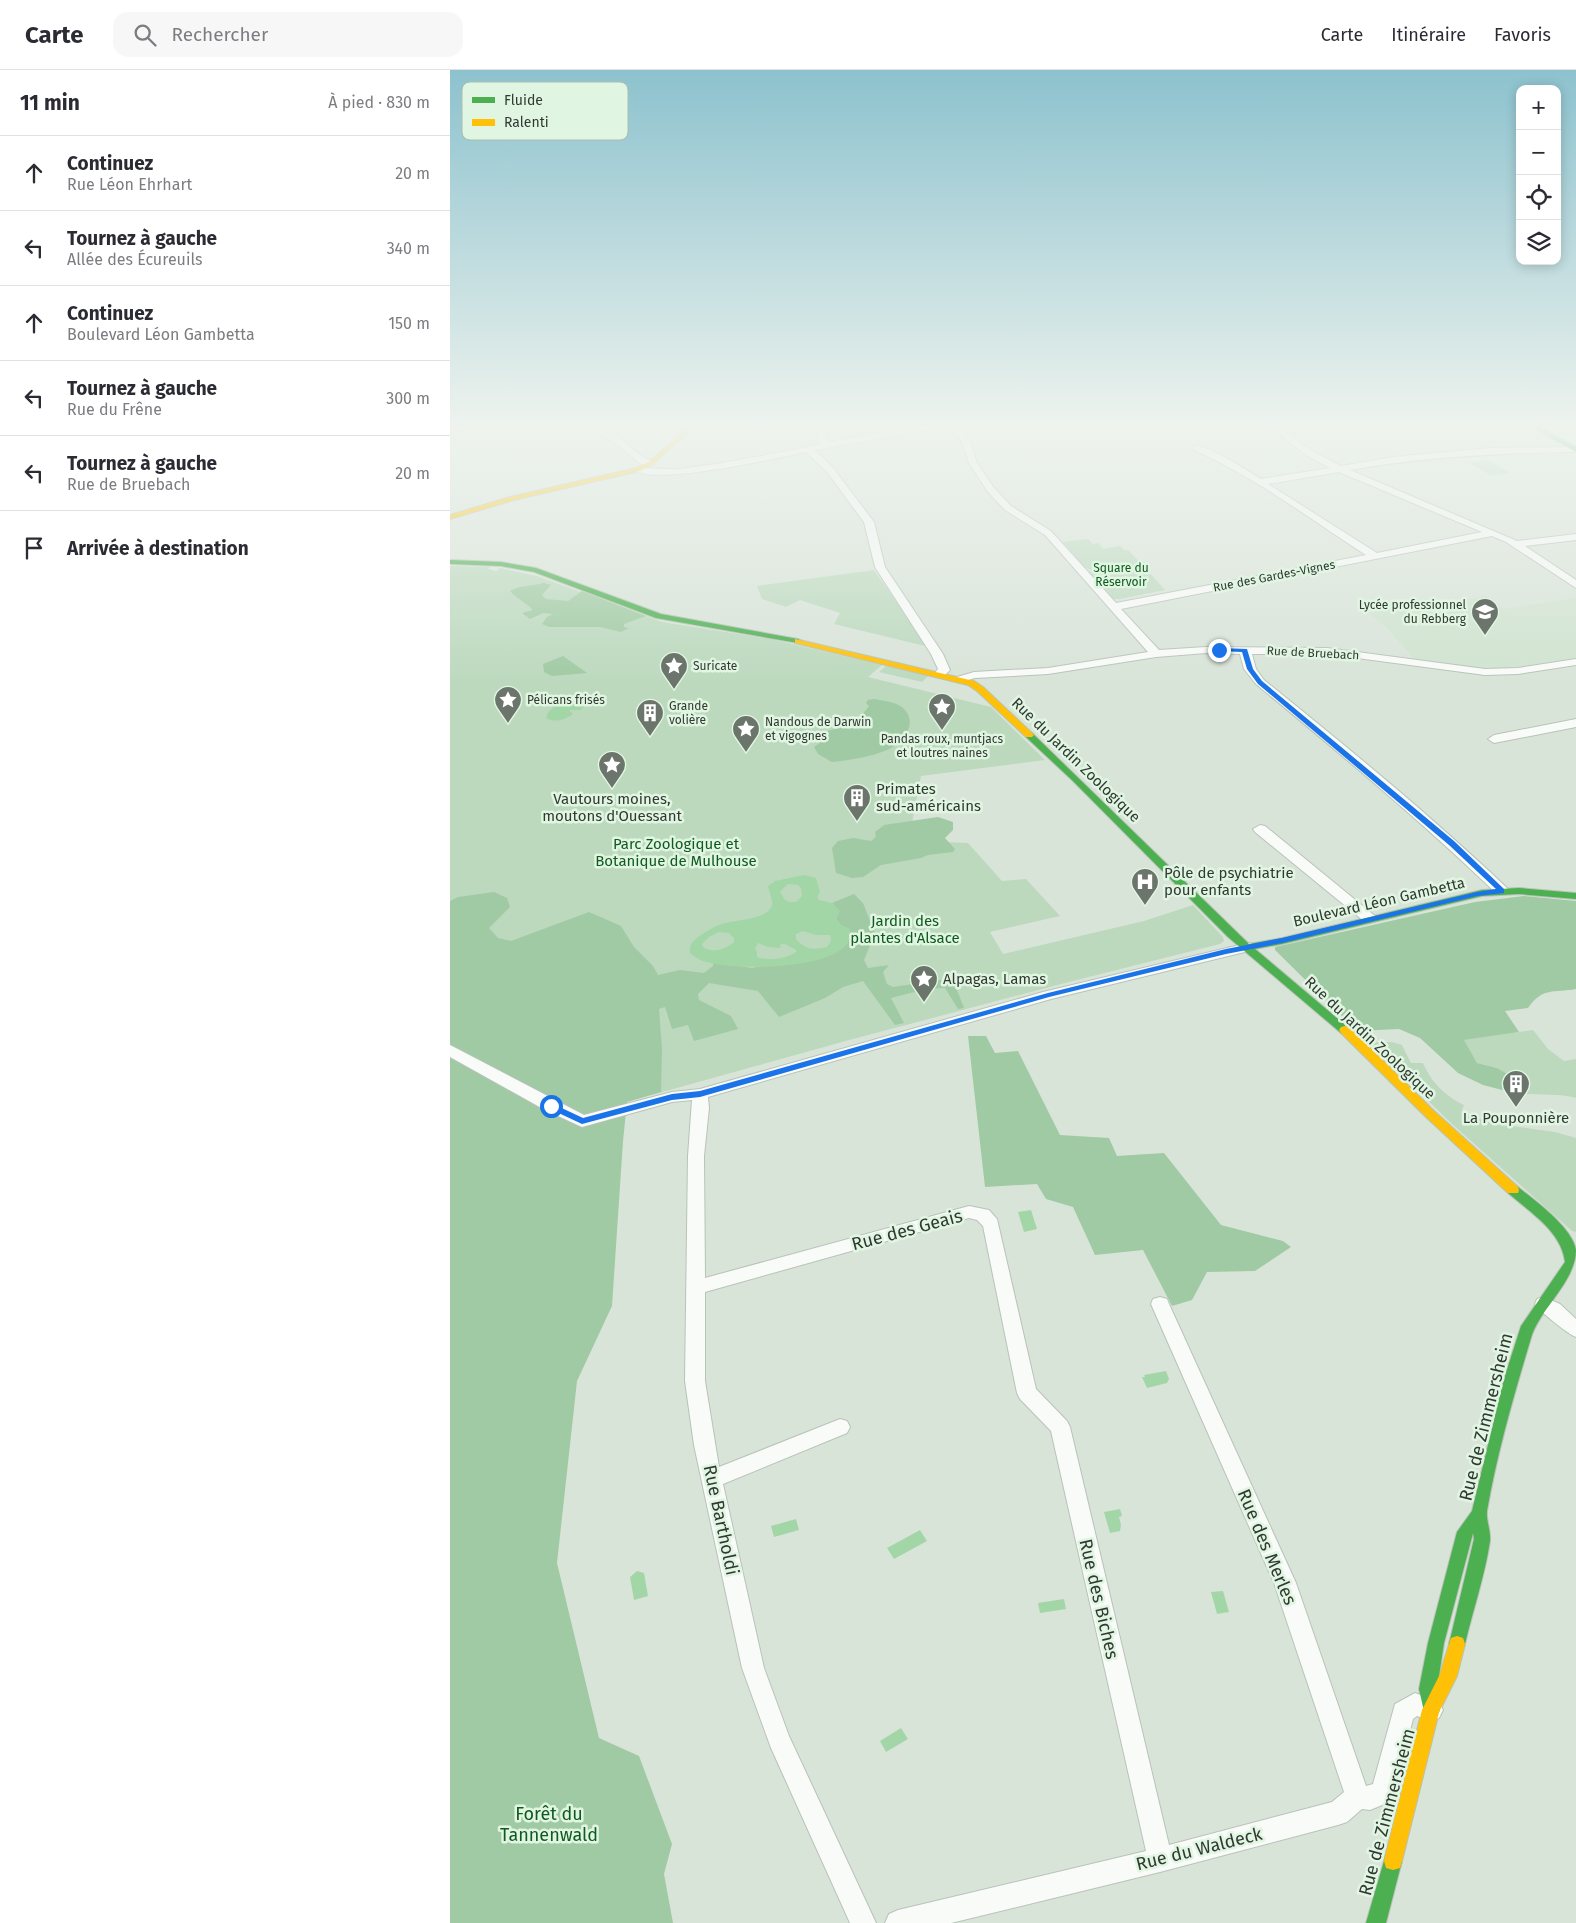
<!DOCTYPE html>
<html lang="fr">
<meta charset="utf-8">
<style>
body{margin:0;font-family:"Fira Sans",sans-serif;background:#f7f7f7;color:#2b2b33}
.controls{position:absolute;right:15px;top:15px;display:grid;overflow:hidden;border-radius:10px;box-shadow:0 2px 12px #0003}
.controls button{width:45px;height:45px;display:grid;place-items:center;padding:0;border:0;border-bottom:1px solid #e1e1e2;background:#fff;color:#2b2b33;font:25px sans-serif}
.stop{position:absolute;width:15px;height:15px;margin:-11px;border:4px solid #1a73e8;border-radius:50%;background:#fff}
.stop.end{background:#1a73e8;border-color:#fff;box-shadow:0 1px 5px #0008}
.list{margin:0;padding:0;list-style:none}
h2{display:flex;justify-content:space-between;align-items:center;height:65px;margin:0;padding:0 20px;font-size:21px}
h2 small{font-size:16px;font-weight:400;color:#7c7c81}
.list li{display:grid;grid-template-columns:32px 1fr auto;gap:15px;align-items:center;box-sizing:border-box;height:75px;padding:0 20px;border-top:1px solid #e1e1e2}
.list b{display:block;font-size:19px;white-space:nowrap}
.list p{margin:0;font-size:16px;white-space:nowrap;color:#7c7c81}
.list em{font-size:16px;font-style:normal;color:#7c7c81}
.icon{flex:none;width:28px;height:28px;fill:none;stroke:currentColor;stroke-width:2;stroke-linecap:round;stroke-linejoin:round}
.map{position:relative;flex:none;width:1126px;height:1853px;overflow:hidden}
header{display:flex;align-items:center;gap:30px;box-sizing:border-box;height:70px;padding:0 25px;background:#fff;border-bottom:1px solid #e1e1e2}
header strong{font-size:24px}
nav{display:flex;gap:28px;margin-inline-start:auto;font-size:18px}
.search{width:350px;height:45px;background:#f7f7f7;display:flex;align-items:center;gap:12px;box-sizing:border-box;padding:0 18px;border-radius:15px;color:#7c7c81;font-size:19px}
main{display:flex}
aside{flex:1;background:#fff}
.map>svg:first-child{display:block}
.built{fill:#d0e3d0}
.green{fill:#bcd9be}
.forest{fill:#a0caa3}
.water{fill:#a3d6a6;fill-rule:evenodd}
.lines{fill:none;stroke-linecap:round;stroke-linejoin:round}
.street-casing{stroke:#b9c2b9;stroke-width:2}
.fast-casing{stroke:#b9c2b9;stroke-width:2}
.slow-casing{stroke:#b9c2b9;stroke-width:2}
.street{fill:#f9fbf9;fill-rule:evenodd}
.fast{fill:#4caf50;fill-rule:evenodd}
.slow{fill:#ffc107;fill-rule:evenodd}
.rail-casing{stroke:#c3c6c3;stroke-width:4}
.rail{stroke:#e1f6e2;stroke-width:2.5;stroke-dasharray:8;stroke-linecap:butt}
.route{fill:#1a73e8}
.labels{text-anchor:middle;stroke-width:5;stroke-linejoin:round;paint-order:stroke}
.far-park-label{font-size:12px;fill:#10591f;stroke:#e1f6e2}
.far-street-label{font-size:12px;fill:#313932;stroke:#e1f6e2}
.far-poi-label{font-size:12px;fill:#313932;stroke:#e1f6e2;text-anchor:start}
.street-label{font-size:15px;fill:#313932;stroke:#e1f6e2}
.poi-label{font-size:15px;fill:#313932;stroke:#e1f6e2;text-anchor:start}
.park-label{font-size:15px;fill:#10591f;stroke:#e1f6e2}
.near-street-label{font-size:18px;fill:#313932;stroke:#e1f6e2}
.near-park-label{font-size:18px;fill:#10591f;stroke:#e1f6e2}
.key{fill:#e1f6e2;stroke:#acbdad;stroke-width:1}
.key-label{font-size:14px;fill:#313932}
</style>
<header>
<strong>Carte</strong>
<div class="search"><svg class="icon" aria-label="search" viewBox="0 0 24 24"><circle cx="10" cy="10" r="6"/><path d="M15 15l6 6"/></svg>Rechercher</div>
<nav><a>Carte</a><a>Itinéraire</a><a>Favoris</a></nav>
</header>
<main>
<aside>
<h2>11 min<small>À pied · 830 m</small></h2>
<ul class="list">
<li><svg class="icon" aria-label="ahead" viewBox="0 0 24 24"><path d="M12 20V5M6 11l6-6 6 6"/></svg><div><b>Continuez</b><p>Rue Léon Ehrhart</p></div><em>20 m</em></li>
<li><svg class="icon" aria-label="left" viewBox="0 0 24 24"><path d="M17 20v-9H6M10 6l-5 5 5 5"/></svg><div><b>Tournez à gauche</b><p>Allée des Écureuils</p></div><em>340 m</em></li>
<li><svg class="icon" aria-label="ahead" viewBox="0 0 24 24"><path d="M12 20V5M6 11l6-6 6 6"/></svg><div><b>Continuez</b><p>Boulevard Léon Gambetta</p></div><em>150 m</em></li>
<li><svg class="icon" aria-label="left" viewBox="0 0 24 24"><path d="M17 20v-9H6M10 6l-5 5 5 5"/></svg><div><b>Tournez à gauche</b><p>Rue du Frêne</p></div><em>300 m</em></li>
<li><svg class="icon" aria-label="left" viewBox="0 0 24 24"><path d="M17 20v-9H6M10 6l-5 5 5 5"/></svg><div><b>Tournez à gauche</b><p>Rue de Bruebach</p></div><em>20 m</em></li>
<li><svg class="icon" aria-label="arrive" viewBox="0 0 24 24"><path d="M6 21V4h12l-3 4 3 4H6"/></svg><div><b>Arrivée à destination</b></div></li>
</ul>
</aside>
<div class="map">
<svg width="1126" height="1853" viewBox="0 0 1126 1853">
<rect width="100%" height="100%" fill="#d9e4d9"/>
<path class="built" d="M1090 354H1126V375L1090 355Z
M1036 526 1054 539 1126 528V588L1051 599 1019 598 965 590 940 561 918 542 946 538 950 540Z"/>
<path class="green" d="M1038 390 1060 403 1041 406 1020 393Z
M638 469 643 474 648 473 653 479 670 476 674 480H678L690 492H694L699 497 695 498 715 520 670 529H663L638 502 641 500 634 497 613 472Z
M0 496 40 497 38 499 47 501 50 498 87 506 212 552 321 569 432 595 418 607 541 637 595 690 471 706 462 753 473 771 518 773 552 811 576 809 610 846 540 862 553 884 694 851 743 835 773 867 774 871 770 874 611 914 403 969 162 1036 0 972Z
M424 500 468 562 475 576 384 554 390 543 350 530 336 537 312 529 307 516Z
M436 596 478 606 472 612 429 602Z
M1083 960 1098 979 1114 991 1126 989V1028C1103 1022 1079 1027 1056 1021L1062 1010 1047 998 1027 993 1013 970Z
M918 972H942L952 975 961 993H973C981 1012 995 1026 1014 1035L1011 1043 1046 1054 1105 1062 1126 1068V1162L1122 1161 1002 1054Z"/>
<path class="forest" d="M94 513 101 515 92 525 96 529 118 531 132 521 196 546 174 554V557L179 558 171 562 150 557H99L92 554 97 547 103 544 93 543 80 549 72 543 83 540C75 532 67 529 60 521 70 515 82 516 94 513Z
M113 586 137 603 102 606 94 602 93 594Z
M425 629C434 631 448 632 454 639 468 653 454 672 439 679 422 687 401 690 382 692L368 684 364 677 374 670 372 663C387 657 402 658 416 651L412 645 419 636 416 633 418 630Z
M488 747 503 752V760L495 768 505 779 503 782 478 785 471 788 431 795 413 807 402 808 386 803 382 778 388 771 403 768 421 771 426 767 425 762 434 755Z
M44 822 57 828 60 837 39 858 48 868 61 871 139 842 171 856 184 877 203 896 208 905 230 900 254 903 263 896V892L302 898 391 880 390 854 386 849 389 841 382 833 404 824 413 833 425 863 414 890 418 898 439 895 433 902 437 914 443 917 490 910 507 913 505 915 514 938 508 939 495 918 476 919 441 928 454 953 445 955 413 911 393 917 375 928 329 947 308 921 259 913 248 924 249 930 281 946 288 959 244 971 238 955 222 959 215 937 209 939 212 979 211 1022 177 1032 173 1071 162 1236 127 1311 107 1493 149 1668 189 1686 222 1774 214 1804 223 1853H0V831L8 827Z
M1074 826 1126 831V919C1103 923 1093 917 1078 938L1055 941 1069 962 1014 970 1027 993 1047 998 1062 1007 1056 1021 1033 1015 1008 1003 970 968 949 959 907 961 825 880V877L1025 832Z
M518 966H536L545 983 568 981 610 1065 659 1068 667 1086 714 1083 771 1155 833 1171 841 1177 805 1201 757 1202 742 1230 722 1236 693 1180 645 1185 623 1137 596 1129 587 1114 535 1117Z"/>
<path class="water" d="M125 631 133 632 134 636 131 640H119L123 644C115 650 105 653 96 648 99 636 114 632 125 631Z
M354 805 366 808 370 822 367 827 369 830 382 833 390 841 386 849 390 854 400 859C400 864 400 870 397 874 378 900 282 901 253 891 249 890 244 886 240 883 239 875 242 872 248 867 255 862 263 857 272 854 284 850 318 850 322 835 323 830 319 822 318 816L325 811ZM338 814 348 815 351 818 352 826 346 832H340L335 830 330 822ZM353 861 366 865H380L381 871 377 877C364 880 355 880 346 869V864ZM269 862 279 863 284 868V872C276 879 262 884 253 877L252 874 259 867ZM308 873 318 877 330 878 331 874H335L346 880V882C336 889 318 891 307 887V882L305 879Z
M581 1140 587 1159 574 1162 568 1142Z
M716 1301 719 1309 717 1313 697 1318 692 1307H695L694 1305Z
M670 1439 672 1446 669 1447 671 1455 670 1461 660 1463 654 1442Z
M346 1449 349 1460 324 1467 321 1456Z
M470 1460 477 1471 444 1489 437 1478Z
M187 1501 194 1503 198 1526 184 1530 180 1507Z
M773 1521 779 1542 767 1544 761 1522Z
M614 1529 616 1539 590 1543 588 1533Z
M451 1658 458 1669 436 1682 430 1671Z"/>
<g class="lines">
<defs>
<path id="street" d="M18 354H40L36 357 0 362V356Z
M139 354C160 354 178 378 195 388 199 391 202 390 205 393L201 396 191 394 168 375 145 361Z
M363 354H371L379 372 464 356 497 354 493 357 365 380 383 398 424 452 435 497 493 584 500 600 494 606H486L484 604 488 599 481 584 425 497 414 452 377 402 356 382C327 388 204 416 184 400 188 396 220 400 229 399 277 393 324 384 371 374Z
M498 354H506L519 369 527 393 544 418 561 436 601 461 666 533 916 485C860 449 805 407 744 380V376C758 374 798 401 811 409L880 398 856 385 816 354H825L862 381 891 396 943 387 1040 378 1126 377V381L1123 382C1048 383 974 387 900 400L1067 471 1126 464V470L1075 476 1126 510V518L1056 472 1042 466 671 539 709 580 756 577 877 578 1035 599 1068 598 1126 589V595L1068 604 1035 605 877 584H802L806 599 814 610C897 677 979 744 1057 818L1059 821 1057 824H1047C970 750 888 682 806 614L794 599 790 584 756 583 706 587 598 604 525 608 511 612 507 611 505 609 507 607 524 602 598 598 698 582 595 465 555 440 538 422 519 393 511 370ZM889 402 1032 462 927 483 818 414Z
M1126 649V657L1044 673 1038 669 1044 665Z
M810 755 815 756 925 846 927 849 925 852H915L805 762 803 759Z
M798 873 803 874 805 877 803 880 601 929 258 1027 259 1038 254 1086 255 1208 519 1136 539 1140 547 1149 586 1319 617 1351 620 1357 719 1775 882 1732 894 1722 824 1513 701 1234 703 1229 710 1227 717 1229 719 1234 846 1513 916 1716 923 1714 945 1634 965 1623 989 1632 993 1640 989 1648 981 1651 967 1646 963 1649 942 1731 920 1740 912 1739 897 1752 888 1755 710 1802 501 1853H435L439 1844 448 1840 696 1781 601 1361 570 1329 567 1323 533 1156 527 1150 519 1148 255 1222V1311L269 1397 390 1349 397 1351 400 1357 397 1363 273 1414 314 1598 339 1666 426 1853H400L321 1678 292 1598 244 1375 235 1311 238 1086 242 1030 222 1032 132 1057 95 1040 0 987V975L134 1045 222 1022 250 1019 593 922Z
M1094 1227 1110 1234 1126 1249V1267C1119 1265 1088 1240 1085 1234L1087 1229Z"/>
<path id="fast" d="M1076 354H1084L1126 377V382Z
M0 490 51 492 86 498 211 544 348 569 352 571 348 573 206 548 84 502 51 496 0 494Z
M579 662 582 663 799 874 832 868 1032 820 1069 818 1126 823V829L1069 824 1032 826 832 874 805 879 901 960 895 964 891 963 778 867 623 711 576 667V663Z
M1063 1115 1068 1117C1085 1131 1122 1157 1126 1180 1126 1211 1089 1240 1081 1268 1064 1325 1047 1383 1037 1441 1036 1451 1041 1461 1040 1471 1035 1505 1023 1540 1015 1574L1013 1580 1007 1582 1001 1580 999 1574 1024 1469 1023 1463 994 1573 987 1619 990 1640 987 1646 981 1648 975 1646 969 1619 978 1573 1007 1462 1022 1441 1054 1309 1071 1256 1115 1192C1112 1162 1080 1142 1058 1123L1057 1120 1058 1117Z
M943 1782 950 1784 952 1791 936 1853H916L934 1791 936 1784Z"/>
<path id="slow" d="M241 354H248L203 394 190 401 64 430 0 449V445L60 427 186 398 199 392Z
M345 569 524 611 533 617 584 665 582 667H576L527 621 518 615 345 573Z
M895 956 899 957 984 1041 1068 1117 1069 1120 1068 1123H1058L976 1047 891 963 889 960 891 957Z
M1007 1566 1013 1568 1015 1574 1007 1606 989 1642 952 1791 950 1798 943 1800 936 1798 934 1791 972 1640 990 1604 1001 1568Z"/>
</defs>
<use href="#street" class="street-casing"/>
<use href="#fast" class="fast-casing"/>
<use href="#slow" class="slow-casing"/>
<use href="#street" class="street"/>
<use href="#fast" class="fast"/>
<use href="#slow" class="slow"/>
<defs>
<path id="rail" d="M1117 354 1126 363"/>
</defs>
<use href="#rail" class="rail-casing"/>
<use href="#rail" class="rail"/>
</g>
<linearGradient id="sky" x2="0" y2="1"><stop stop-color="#8cc2ce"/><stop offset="0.58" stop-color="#eef3ee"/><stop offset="1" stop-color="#eef3ee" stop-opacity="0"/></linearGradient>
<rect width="1126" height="613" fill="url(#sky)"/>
<path class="route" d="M769 578 797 579 803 599 812 611 1004 771 1054 819V823L1027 826 832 873 776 884 599 927 250 1027 222 1030 132 1054 98 1038V1034L101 1033 133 1048 222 1024 250 1021 598 923 776 879 832 868 1027 822 1046 819 999 775 808 614 797 599 792 582 767 581Z"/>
<defs>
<symbol id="school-pin" viewBox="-11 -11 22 30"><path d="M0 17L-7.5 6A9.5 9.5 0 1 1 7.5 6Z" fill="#6c756c" stroke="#e1f6e2"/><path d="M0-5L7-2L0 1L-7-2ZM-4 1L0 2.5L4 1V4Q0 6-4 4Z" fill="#fff"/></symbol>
<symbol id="sight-pin" viewBox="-11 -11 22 30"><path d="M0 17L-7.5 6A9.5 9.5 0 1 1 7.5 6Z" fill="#6c756c" stroke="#e1f6e2"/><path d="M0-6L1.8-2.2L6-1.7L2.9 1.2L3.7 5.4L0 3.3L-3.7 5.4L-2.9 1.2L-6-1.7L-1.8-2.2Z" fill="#fff"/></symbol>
<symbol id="building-pin" viewBox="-11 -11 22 30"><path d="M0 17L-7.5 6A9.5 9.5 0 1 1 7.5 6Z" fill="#6c756c" stroke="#e1f6e2"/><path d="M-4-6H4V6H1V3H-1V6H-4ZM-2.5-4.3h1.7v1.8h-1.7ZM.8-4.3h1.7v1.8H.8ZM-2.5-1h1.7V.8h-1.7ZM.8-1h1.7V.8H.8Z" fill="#fff"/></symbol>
<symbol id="hospital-pin" viewBox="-11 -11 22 30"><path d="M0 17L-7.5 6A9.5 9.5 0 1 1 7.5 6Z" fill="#6c756c" stroke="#e1f6e2"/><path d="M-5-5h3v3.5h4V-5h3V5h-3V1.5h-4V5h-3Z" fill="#fff"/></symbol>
</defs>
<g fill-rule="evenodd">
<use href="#school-pin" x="1019" y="526" width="32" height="43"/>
<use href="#sight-pin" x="208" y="580" width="32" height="43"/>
<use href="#sight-pin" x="42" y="614" width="32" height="43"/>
<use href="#sight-pin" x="476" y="621" width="32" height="43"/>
<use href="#building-pin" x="184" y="627" width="32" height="43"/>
<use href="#sight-pin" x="280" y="643" width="32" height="43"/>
<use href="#sight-pin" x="146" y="679" width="32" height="43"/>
<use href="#building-pin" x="391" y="712" width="32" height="43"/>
<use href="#hospital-pin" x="679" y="796" width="32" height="43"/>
<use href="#sight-pin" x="458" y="893" width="32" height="43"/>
<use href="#building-pin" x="1050" y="998" width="32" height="43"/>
</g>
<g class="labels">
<g class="far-park-label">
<text x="671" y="502">Square du<tspan x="671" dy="14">Réservoir</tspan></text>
</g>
<g class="far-street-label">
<text transform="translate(824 506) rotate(-11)" y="4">Rue des Gardes-Vignes</text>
<text transform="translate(863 583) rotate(3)" y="4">Rue de Bruebach</text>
</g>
<g class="far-poi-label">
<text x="1016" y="539" text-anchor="end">Lycée professionnel<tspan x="1016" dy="14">du Rebberg</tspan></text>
<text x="243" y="600">Suricate</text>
<text x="77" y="634">Pélicans frisés</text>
<text x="219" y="640">Grande<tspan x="219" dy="14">volière</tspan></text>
<text x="315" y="656">Nandous de Darwin<tspan x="315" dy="14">et vigognes</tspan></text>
<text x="492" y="673" text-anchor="middle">Pandas roux, muntjacs<tspan x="492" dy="14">et loutres naines</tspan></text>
</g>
<g class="street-label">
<text transform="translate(626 690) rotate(44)" y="5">Rue du Jardin Zoologique</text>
<text transform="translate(929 832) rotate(-13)" y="5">Boulevard Léon Gambetta</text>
<text transform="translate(920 968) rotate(43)" y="5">Rue du Jardin Zoologique</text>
</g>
<g class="poi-label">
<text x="426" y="724">Primates<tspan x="426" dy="17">sud-américains</tspan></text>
<text x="162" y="734" text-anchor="middle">Vautours moines,<tspan x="162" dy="17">moutons d'Ouessant</tspan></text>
<text x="714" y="808">Pôle de psychiatrie<tspan x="714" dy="17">pour enfants</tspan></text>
<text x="493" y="914">Alpagas, Lamas</text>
<text x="1066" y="1053" text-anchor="middle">La Pouponnière</text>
</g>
<g class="park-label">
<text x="226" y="779">Parc Zoologique et<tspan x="226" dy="17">Botanique de Mulhouse</tspan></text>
<text x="455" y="856">Jardin des<tspan x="455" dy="17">plantes d'Alsace</tspan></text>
</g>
<g class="near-street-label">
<text transform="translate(457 1160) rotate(-15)" y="6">Rue des Geais</text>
<text transform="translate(1036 1347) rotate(-76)" y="6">Rue de Zimmersheim</text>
<text transform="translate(271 1450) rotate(78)" y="6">Rue Bartholdi</text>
<text transform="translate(817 1477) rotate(67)" y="6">Rue des Merles</text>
<text transform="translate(649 1529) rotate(77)" y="6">Rue des Biches</text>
<text transform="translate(937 1742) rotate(-75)" y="6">Rue de Zimmersheim</text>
<text transform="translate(749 1779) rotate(-14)" y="6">Rue du Waldeck</text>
</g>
<g class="near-park-label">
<text x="99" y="1750">Forêt du<tspan x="99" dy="21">Tannenwald</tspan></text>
</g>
</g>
<rect x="12" y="12" width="166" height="58" rx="8" class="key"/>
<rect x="22" y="27" width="23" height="6" fill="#4caf50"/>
<rect x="22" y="49" width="23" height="7" fill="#ffc107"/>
<g class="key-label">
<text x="54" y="35">Fluide</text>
<text x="54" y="57">Ralenti</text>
</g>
</svg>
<div class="controls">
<button>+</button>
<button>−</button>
<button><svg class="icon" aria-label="locate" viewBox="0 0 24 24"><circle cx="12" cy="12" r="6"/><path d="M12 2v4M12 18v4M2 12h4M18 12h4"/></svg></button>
<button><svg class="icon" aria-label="layers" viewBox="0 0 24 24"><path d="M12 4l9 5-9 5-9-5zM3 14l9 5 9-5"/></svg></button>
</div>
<div class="stop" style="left:101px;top:1036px"></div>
<div class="stop end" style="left:769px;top:580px"></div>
</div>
</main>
